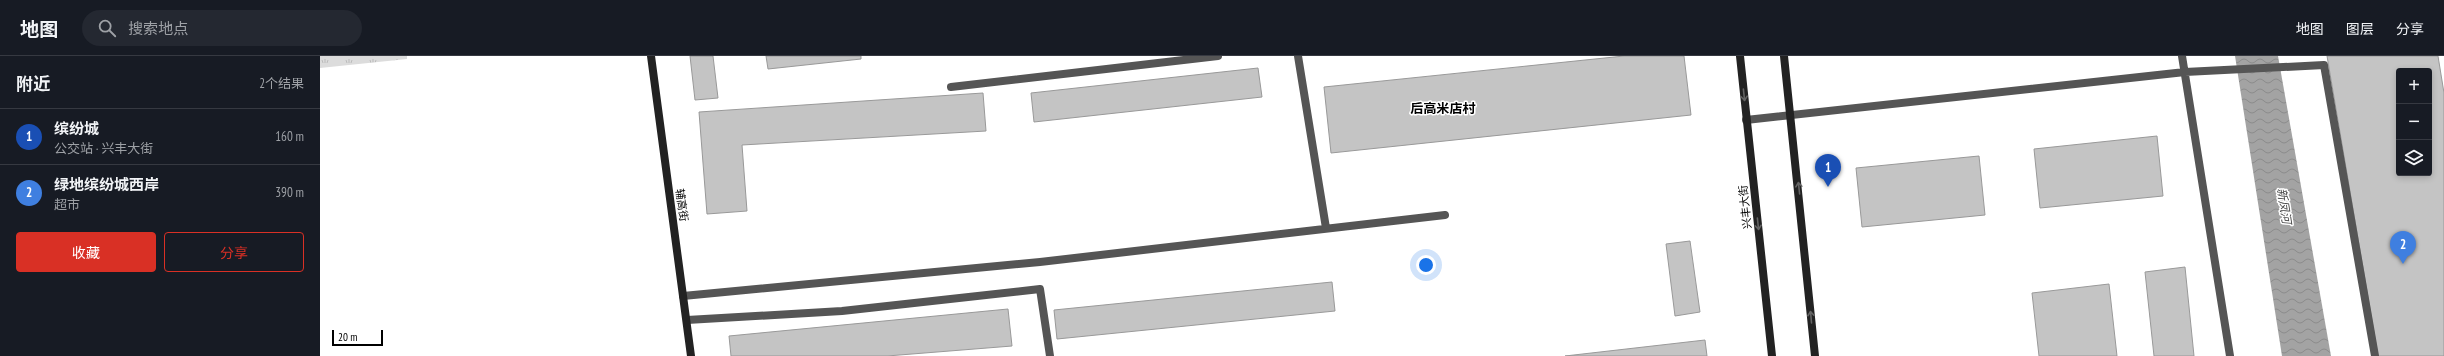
<!DOCTYPE html>
<html lang="zh">
<meta charset="utf-8">
<style>
body{margin:0;font-family:"PT Sans Narrow","Noto Sans SC",sans-serif;background:#242831;color:#f1f3f6}
.controls{position:absolute;right:12px;top:12px;display:grid;overflow:hidden;border-radius:4px;box-shadow:0 2px 6px #0003}
.controls button{width:36px;height:36px;display:grid;place-items:center;padding:0;border:0;border-bottom:1px solid #363941;background:#171b24;color:#f1f3f6;font:20px sans-serif}
.scale{position:absolute;left:12px;bottom:10px;width:51px;box-sizing:border-box;padding-left:4px;border:2px solid #000;border-top:0;font-size:11px;line-height:14px;white-space:nowrap;color:#000;-webkit-text-stroke:3px #fff;paint-order:stroke}
.you{position:absolute;left:1106px;top:209px;width:14px;height:14px;margin:-10px;border:3px solid #fff;border-radius:50%;background:#1a73e8;box-shadow:0 0 0 6px #1a73e833}
.badge{display:grid;place-items:center;width:26px;height:26px;border-radius:50%;background:#d93025;color:#fff;font-size:13px;font-weight:700}
.pin{position:absolute;translate:-50% -33px;filter:drop-shadow(0 1px 2px #0008)}
.pin::after{content:'';position:absolute;top:21px;width:14px;height:12px;background:inherit;clip-path:polygon(0 0,100% 0,50% 100%)}
.list{margin:0;padding:0;list-style:none}
h2{display:flex;justify-content:space-between;align-items:center;height:52px;margin:0;padding:0 16px;font-size:17px}
h2 small{font-size:13px;font-weight:400;color:#9ea1a6}
.list li{display:grid;grid-template-columns:26px 1fr auto;gap:12px;align-items:center;box-sizing:border-box;height:56px;padding:0 16px;border-top:1px solid #363941}
.list b{display:block;font-size:15px;white-space:nowrap}
.list p{margin:0;font-size:13px;white-space:nowrap;color:#9ea1a6}
.list em{font-size:13px;font-style:normal;color:#9ea1a6}
.actions{display:flex;gap:8px;padding:12px 16px}
.actions a{flex:1;padding:9px 0;border:1px solid #d93025;border-radius:4px;text-align:center;font-size:14px;color:#d93025}
.actions .main{background:#d93025;color:#fff}
.icon{flex:none;width:22px;height:22px;fill:none;stroke:currentColor;stroke-width:2;stroke-linecap:round;stroke-linejoin:round}
.map{position:relative;flex:none;width:2124px;height:300px;overflow:hidden}
header{display:flex;align-items:center;gap:24px;box-sizing:border-box;height:56px;padding:0 20px;background:#171b24;border-bottom:1px solid #363941}
header strong{font-size:19px}
nav{display:flex;gap:22px;margin-inline-start:auto;font-size:14px}
.search{width:280px;height:36px;background:#242831;display:flex;align-items:center;gap:10px;box-sizing:border-box;padding:0 14px;border-radius:22px;color:#9ea1a6;font-size:15px}
main{display:flex}
aside{flex:1;background:#171b24}
.map>svg:first-child{display:block}
.grass{fill:url(#grass-tufts)}
.water{fill:url(#water-waves)}
.building{fill:#c4c4c4;stroke:#999;fill-rule:evenodd}
.lines{fill:none;stroke-linecap:round;stroke-linejoin:round}
.street{stroke:#555;stroke-width:8}
.secondary{stroke:#222;stroke-width:8}
.oneway{stroke:#646464}
.labels{text-anchor:middle;stroke-width:3;stroke-linejoin:round;paint-order:stroke}
.street-label{font-size:11px;fill:#000;stroke:#fff}
.water-label{font-size:12px;font-style:italic;fill:#444;stroke:#fff}
.quarter-label{font-size:13px;font-weight:bold;fill:#000;stroke:#fff}
</style>
<header>
<strong>地图</strong>
<div class="search"><svg class="icon" aria-label="search" viewBox="0 0 24 24"><circle cx="10" cy="10" r="6"/><path d="M15 15l6 6"/></svg>搜索地点</div>
<nav><a>地图</a><a>图层</a><a>分享</a></nav>
</header>
<main>
<aside>
<h2>附近<small>2个结果</small></h2>
<ul class="list">
<li><span class="badge" style="background:#1a4fb4">1</span><div><b>缤纷城</b><p>公交站 · 兴丰大街</p></div><em>160 m</em></li>
<li><span class="badge" style="background:#3f7fe0">2</span><div><b>绿地缤纷城西岸</b><p>超市</p></div><em>390 m</em></li>
</ul>
<div class="actions"><a class="main">收藏</a><a>分享</a></div>
</aside>
<div class="map">
<svg width="2124" height="300" viewBox="0 0 2124 300">
<defs>
<pattern id="grass-tufts" width="24" height="20" patternUnits="userSpaceOnUse"><rect width="24" height="20" fill="#dcdcdc"/><path d="M3 7l-1-3M5 7V3M7 7l1-3M15 17l-1-3M17 17v-4M19 17l1-3" fill="none" stroke="#bbb"/></pattern>
<pattern id="water-waves" width="16" height="10" patternUnits="userSpaceOnUse"><rect width="16" height="10" fill="#a3a3a3"/><path d="M0 5q4-4 8 0t8 0" fill="none" stroke="#8b8b8b"/></pattern>
</defs>
<rect width="100%" height="100%" fill="#fff"/>
<path class="grass" d="M0 0H87V3L0 12Z"/>
<path class="water" d="M1915 0H1958L2011 300H1962Z"/>
<path class="building" d="M370 0H393L398 42 375 44Z
M446 0H541V3L448 13Z
M1304 0H1364L1371 59 1011 97 1004 31Z
M2007 0H2118L2124 37V300H2058ZM2079 15H2109V117H2079Z
M938 12 942 41 714 66 711 37Z
M663 37 666 75 422 89 427 155 387 158 379 56Z
M1837 80 1843 140 1720 152 1714 93Z
M1659 100 1665 159 1542 171 1536 112Z
M1370 185 1380 256 1355 260 1346 188Z
M1865 211 1874 300H1834L1825 216Z
M1012 226 1015 255 737 283 734 254Z
M1789 228 1797 300H1719L1712 237Z
M688 253 692 290 567 300H411L409 280Z
M1385 284 1387 300H1245Z"/>
<g class="lines">
<path class="street" d="M978 0 1006 172
M1862 0 1910 300
M631 31 898 0
M1426 64 1865 16 2004 9 2055 300
M363 240 720 206 1125 159
M367 264 522 255 720 233 730 300"/>
<path class="secondary" d="M331 0 371 300
M1420 0 1452 300
M1464 0 1495 300"/>
</g>
<defs><path id="oneway-shaft" d="M-6 0H5M1.5-3L5.5 0L1.5 3" fill="none" stroke-width="1.6" stroke-linecap="round" stroke-linejoin="round"/></defs>
<g class="oneway">
<use href="#oneway-shaft" transform="translate(1424 39) rotate(84)"/>
<use href="#oneway-shaft" transform="translate(1479 132) rotate(-96)"/>
<use href="#oneway-shaft" transform="translate(1438 168) rotate(84)"/>
<use href="#oneway-shaft" transform="translate(1491 261) rotate(-95)"/>
</g>
<g class="labels">
<g class="street-label">
<text transform="translate(362 149) rotate(82)" y="4">辅高街</text>
<text transform="translate(1425 151) rotate(-96)" y="4">兴丰大街</text>
</g>
<g class="water-label">
<text transform="translate(1964 150) rotate(81)" y="4">新凤河</text>
</g>
<g class="quarter-label">
<text x="1123" y="57">后高米店村</text>
</g>
</g>
</svg>
<div class="controls">
<button>+</button>
<button>−</button>
<button><svg class="icon" aria-label="layers" viewBox="0 0 24 24"><path d="M12 4l9 5-9 5-9-5zM3 14l9 5 9-5"/></svg></button>
</div>
<div class="scale">20 m</div>
<div class="you"></div>
<div class="pin badge" style="left:1508px;top:131px;background:#1a4fb4">1</div>
<div class="pin badge" style="left:2083px;top:208px;background:#3f7fe0">2</div>
</div>
</main>
